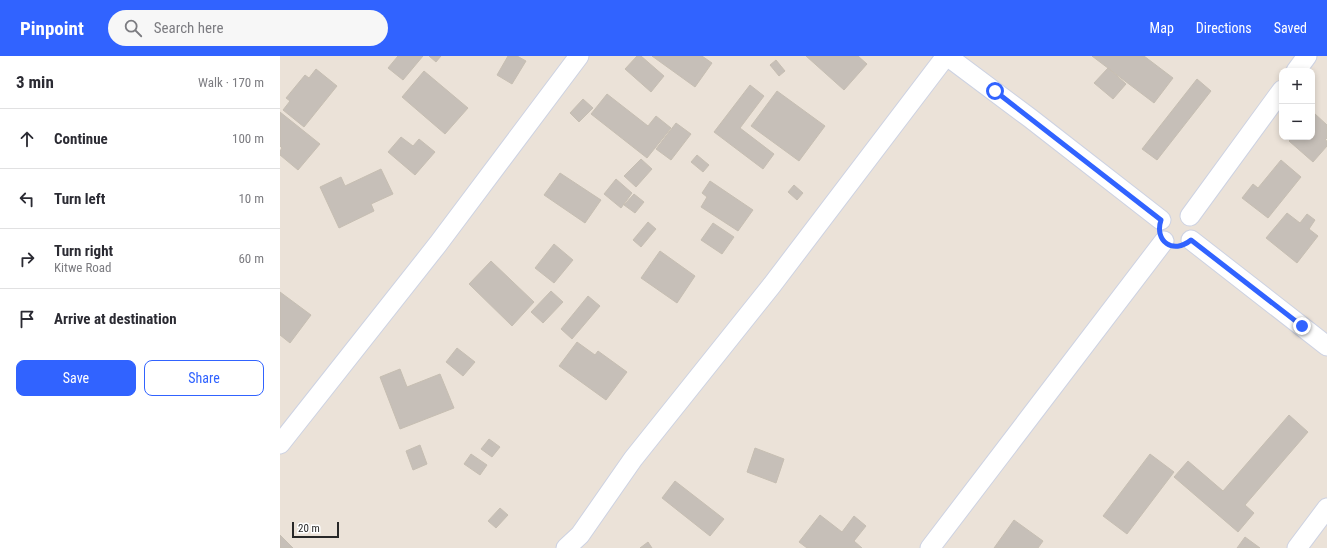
<!DOCTYPE html>
<meta charset="utf-8">
<style>
body{margin:0;font-family:"Roboto Condensed",sans-serif;background:#f7f7f7;color:#2b2b33}
.controls{position:absolute;right:12px;top:12px;display:grid;overflow:hidden;border-radius:8px;box-shadow:0 2px 6px #0003}
.controls button{width:36px;height:36px;display:grid;place-items:center;padding:0;border:0;border-bottom:1px solid #e1e1e2;background:#fff;color:#2b2b33;font:20px sans-serif}
.scale{position:absolute;left:12px;bottom:10px;width:47px;box-sizing:border-box;padding-left:4px;border:2px solid #282828;border-top:0;font-size:11px;line-height:14px;white-space:nowrap;color:#282828;-webkit-text-stroke:3px #fff;paint-order:stroke}
.stop{position:absolute;width:12px;height:12px;margin:-9px;border:3px solid #3163ff;border-radius:50%;background:#fff}
.stop.end{background:#3163ff;border-color:#fff;box-shadow:0 1px 4px #0008}
.list{margin:0;padding:0;list-style:none}
h2{display:flex;justify-content:space-between;align-items:center;height:52px;margin:0;padding:0 16px;font-size:17px}
h2 small{font-size:13px;font-weight:400;color:#7c7c81}
.list li{display:grid;grid-template-columns:26px 1fr auto;gap:12px;align-items:center;box-sizing:border-box;height:60px;padding:0 16px;border-top:1px solid #e1e1e2}
.list b{display:block;font-size:15px;white-space:nowrap}
.list p{margin:0;font-size:13px;white-space:nowrap;color:#7c7c81}
.list em{font-size:13px;font-style:normal;color:#7c7c81}
.actions{display:flex;gap:8px;padding:12px 16px}
.actions a{flex:1;padding:9px 0;border:1px solid #3163ff;border-radius:8px;text-align:center;font-size:14px;color:#3163ff}
.actions .main{background:#3163ff;color:#fff}
.icon{flex:none;width:22px;height:22px;fill:none;stroke:currentColor;stroke-width:2;stroke-linecap:round;stroke-linejoin:round}
.map{position:relative;flex:none;width:1047px;height:492px;overflow:hidden}
header{display:flex;align-items:center;gap:24px;box-sizing:border-box;height:56px;padding:0 20px;background:#3163ff;color:#fff}
header strong{font-size:19px}
nav{display:flex;gap:22px;margin-inline-start:auto;font-size:14px}
.search{width:280px;height:36px;background:#f7f7f7;display:flex;align-items:center;gap:10px;box-sizing:border-box;padding:0 14px;border-radius:22px;color:#7c7c81;font-size:15px}
main{display:flex}
aside{flex:1;background:#fff}
.map>svg:first-child{display:block}
.building{fill:#c6bfb8;stroke:#c6beb2}
.lines{fill:none;stroke-linecap:round;stroke-linejoin:round}
.street-casing{stroke:#cdd2e2;stroke-width:21}
.street{stroke:#fff;stroke-width:19}
.route{stroke:#3163ff;stroke-width:5}
</style>
<header>
<strong>Pinpoint</strong>
<div class="search"><svg class="icon" aria-label="search" viewBox="0 0 24 24"><circle cx="10" cy="10" r="6"/><path d="M15 15l6 6"/></svg>Search here</div>
<nav><a>Map</a><a>Directions</a><a>Saved</a></nav>
</header>
<main>
<aside>
<h2>3 min<small>Walk · 170 m</small></h2>
<ul class="list">
<li><svg class="icon" aria-label="ahead" viewBox="0 0 24 24"><path d="M12 20V5M6 11l6-6 6 6"/></svg><div><b>Continue</b></div><em>100 m</em></li>
<li><svg class="icon" aria-label="left" viewBox="0 0 24 24"><path d="M17 20v-9H6M10 6l-5 5 5 5"/></svg><div><b>Turn left</b></div><em>10 m</em></li>
<li><svg class="icon" aria-label="right" viewBox="0 0 24 24"><path d="M7 20v-9h11M14 6l5 5-5 5"/></svg><div><b>Turn right</b><p>Kitwe Road</p></div><em>60 m</em></li>
<li><svg class="icon" aria-label="arrive" viewBox="0 0 24 24"><path d="M6 21V4h12l-3 4 3 4H6"/></svg><div><b>Arrive at destination</b></div></li>
</ul>
<div class="actions"><a class="main">Save</a><a>Share</a></div>
</aside>
<div class="map">
<svg width="1047" height="492" viewBox="0 0 1047 492">
<rect width="100%" height="100%" fill="#ebe2d8"/>
<path class="building" d="M118 0H143L123 24 108 12Z
M149 0H161L156 6Z
M228 0H237L246 5 232 28 217 19Z
M357 0H361L384 20 371 36 345 13Z
M372 0H422L432 7 415 31Z
M526 0H578L587 8 564 34Z
M812 0H864L893 22 874 47Z
M496 4 505 15 499 20 490 9Z
M828 12 846 28 833 43 814 27Z
M36 13 57 30 24 71 3 54 10 45 6 42 25 19 29 22Z
M144 15 188 52 165 78 122 41Z
M917 23 931 35 877 104 862 93Z
M470 29 484 40 460 72 494 98 483 113 434 76Z
M497 35 545 70 519 105 471 70Z
M327 38 368 70 376 60 391 72 367 102 311 58Z
M303 43 313 52 299 66 290 57Z
M0 56 40 88 18 114 0 99V95L2 92 0 90Z
M1034 57 1047 69V82L1045 84 1047 85V90L1033 106 1009 85 1013 81H1032V60Z
M396 67 411 78 391 104 376 93Z
M121 81 133 90 139 83 155 96 135 119 108 96Z
M417 99 429 109 423 116 411 106Z
M361 103 372 113 356 131 344 120Z
M1001 104 1021 121 988 162 962 142 973 128 978 132Z
M101 113 113 138 91 148 94 155 59 172 40 131 61 121 65 130Z
M280 117 321 144 305 167 264 139Z
M336 123 352 137 341 152 324 138Z
M430 125 473 154 458 175 421 151 427 141 422 137Z
M514 129 523 137 517 144 508 136Z
M354 138 364 146 355 157 344 149Z
M1007 157 1020 167 1027 158 1035 164 1029 173 1038 180 1017 207 986 182Z
M368 166 376 173 361 191 353 184Z
M433 167 454 181 442 198 421 184Z
M274 188 293 204 274 227 255 212Z
M380 195 415 220 397 247 361 222Z
M211 205 254 246 232 270 189 228Z
M271 235 283 246 263 267 251 256Z
M0 236 31 259 10 287 0 279Z
M308 240 320 250 292 283 281 273Z
M297 286 315 299 318 295 347 316 326 344 279 310Z
M177 292 195 306 183 320 166 306Z
M120 313 127 331 160 318 174 352 120 373 100 321Z
M1009 359 1028 376 965 449 974 457 958 476 894 421 908 405 943 435Z
M209 383 220 391 212 401 201 393Z
M140 389 147 408 133 414 126 395Z
M475 392 504 403 496 427 467 416Z
M191 398 207 409 200 419 184 408Z
M870 398 894 416 847 478 823 460Z
M395 425 444 463 430 480 382 442Z
M220 452 228 459 216 472 208 465Z
M540 459 562 476 574 460 586 470 574 485 582 492H527L519 486Z
M734 464 763 485 758 492H714Z
M0 479 13 492H1L0 491Z
M965 481 980 492H957Z
M368 486 372 492H360Z"/>
<g class="lines">
<defs>
<path id="street" d="M667 0 750 62 881 164
M1016 15 1027 0
M910 160 1002 34
M911 184 1047 290
M0 388 158 188 299 0
M286 492 300 479 353 403 492 229 666 0
M650 492 884 185
M1017 492 1047 452"/>
</defs>
<use href="#street" class="street-casing"/>
<use href="#street" class="street"/>
</g>
<g class="lines">
<path class="route" d="M715 35 881 164C874 185 893 199 911 184L1022 270"/>
</g>
</svg>
<div class="controls">
<button>+</button>
<button>−</button>
</div>
<div class="scale">20 m</div>
<div class="stop" style="left:715px;top:35px"></div>
<div class="stop end" style="left:1022px;top:270px"></div>
</div>
</main>
